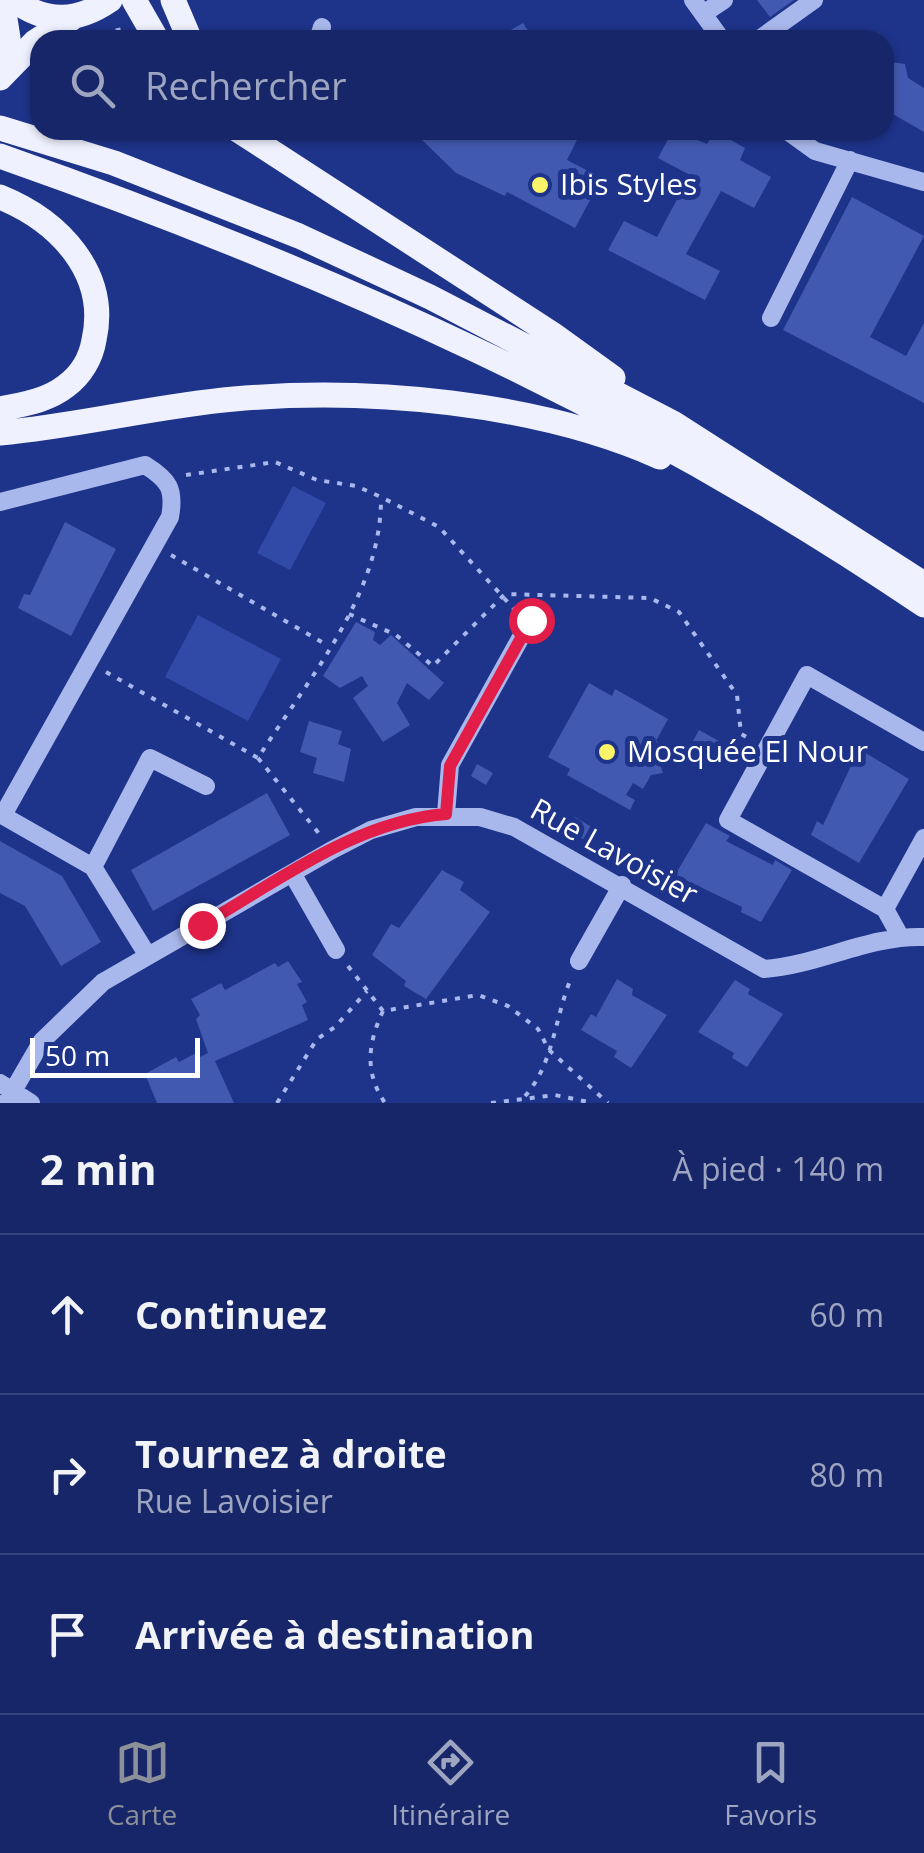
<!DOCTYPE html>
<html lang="fr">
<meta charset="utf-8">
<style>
body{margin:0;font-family:"Open Sans",sans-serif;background:#1f2e6e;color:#f1f3f6}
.scale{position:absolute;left:30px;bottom:25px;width:170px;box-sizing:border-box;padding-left:10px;border:5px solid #fff;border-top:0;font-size:28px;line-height:35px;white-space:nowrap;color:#fff;-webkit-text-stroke:8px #1e338a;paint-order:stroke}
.stop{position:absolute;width:30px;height:30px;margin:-22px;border:8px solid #e11d48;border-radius:50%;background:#fff}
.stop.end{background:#e11d48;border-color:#fff;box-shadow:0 2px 10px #0008}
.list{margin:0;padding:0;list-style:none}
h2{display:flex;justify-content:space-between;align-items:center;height:130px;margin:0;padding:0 40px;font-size:42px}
h2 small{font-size:32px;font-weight:400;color:#9ea5c0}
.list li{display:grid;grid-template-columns:65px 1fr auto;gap:30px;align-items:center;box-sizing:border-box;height:160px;padding:0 40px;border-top:2px solid #35437c}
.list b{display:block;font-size:38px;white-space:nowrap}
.list p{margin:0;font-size:32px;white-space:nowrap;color:#9ea5c0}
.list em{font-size:32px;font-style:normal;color:#9ea5c0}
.icon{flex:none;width:55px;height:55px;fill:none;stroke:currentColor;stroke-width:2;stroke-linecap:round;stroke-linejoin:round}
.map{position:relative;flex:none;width:924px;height:1103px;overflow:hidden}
.search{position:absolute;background:#162668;box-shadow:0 2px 8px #0004;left:30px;right:30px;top:30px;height:110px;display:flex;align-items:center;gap:25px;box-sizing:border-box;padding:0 35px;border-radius:30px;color:#9ea5c0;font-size:38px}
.sheet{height:610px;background:#162668}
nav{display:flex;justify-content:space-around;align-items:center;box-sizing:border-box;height:140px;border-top:2px solid #35437c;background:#162668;font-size:28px;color:#9ea5c0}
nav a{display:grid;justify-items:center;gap:5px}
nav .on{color:#8c9099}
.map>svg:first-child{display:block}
.green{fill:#314aa8}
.building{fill:#4259b1}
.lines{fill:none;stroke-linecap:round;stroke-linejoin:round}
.path{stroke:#a9b8ec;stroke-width:4;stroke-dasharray:5 8;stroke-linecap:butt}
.minor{stroke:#a9b8ec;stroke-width:18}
.major{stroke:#eff1ff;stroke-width:25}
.route{stroke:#e11d48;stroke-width:12}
.poi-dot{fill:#fbf368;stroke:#1e338a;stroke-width:4}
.labels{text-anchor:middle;stroke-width:10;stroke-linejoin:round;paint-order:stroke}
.poi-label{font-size:30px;fill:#fff;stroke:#1e338a;text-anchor:start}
.street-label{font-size:30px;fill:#fff;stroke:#1e338a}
</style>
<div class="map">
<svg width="924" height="1103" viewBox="0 0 924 1103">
<rect width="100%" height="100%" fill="#1e338a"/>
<path class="green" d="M293 486 326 503 290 570 257 553Z
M198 615 281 659 248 721 165 677Z"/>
<path class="building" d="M757 0H794L770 17Z
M523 23 531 35 540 40H513L507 32Z
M884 61 905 64 908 78 924 88V132L884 109Z
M418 130H494L512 139 517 130H582L567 160 602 178 575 228 507 192 505 196 456 173 415 133Z
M673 130 707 144 715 131 745 148 740 160 771 177 754 208 721 191 686 254 720 271 705 300 608 250 624 221 657 237 690 175 658 158Z
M852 197 924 236 870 337 906 356 924 323V403L783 330Z
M65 522 116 549 71 636 18 608 24 594 30 595Z
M356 622 375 632 373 640 380 645 391 635 444 683 429 700 407 683 397 703 410 725 383 742 353 698 368 686 362 676 340 688 323 676Z
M589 683 612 696 615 689 668 719 656 741 667 747 659 761 663 773 651 775 643 789 633 783 626 795 635 800 630 810 567 775 570 769 548 757Z
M309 721 342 731 338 744 351 749 344 782 313 773 317 758 300 752Z
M699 730 719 741 706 763 689 748Z
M859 749 909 779 859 863 811 835 817 821 823 825Z
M477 764 493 773 486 785 471 776Z
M267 793 290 835 153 911 131 870Z
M575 817 595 829 587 841 568 831Z
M706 823 730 836 726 841 773 865 775 860 792 870 761 922 741 912 742 907 675 875Z
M0 841 62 876 101 942 61 966 25 906 0 893Z
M442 870 464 882 460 890 490 912 426 999 404 986 406 981 372 955 391 924 399 928Z
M288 961 302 982 297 984 307 1002 302 1005 308 1020 215 1061 234 1103H157L145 1074 176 1057 179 1062 196 1053 198 1058 208 1053 196 1019 200 1015 191 999 221 983 225 990 275 963 278 967Z
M617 979 633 989 632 995 667 1015 631 1068 614 1057 617 1051 581 1030 591 1014 596 1017Z
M735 980 750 989 748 994 783 1014 747 1067 732 1058 734 1053 698 1032Z"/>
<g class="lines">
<path class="path" d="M103 33 123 29
M186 475 275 462 317 480 356 486 381 497 439 527 514 609
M171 555 327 645
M349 614 396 635 433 666 505 594 650 598 679 612 737 695 741 734 750 739
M106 672 258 758C308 679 382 594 381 497
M258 758 321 836
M348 966 383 1011 478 995 508 1006 538 1029 549 1050 608 1103
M383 1011C368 1043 364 1072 385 1103
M525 1096C554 1064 555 1015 572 976
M277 1103 317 1039 335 1027 367 991
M491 1103 555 1095 593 1103"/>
<path class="minor" d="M693 0 722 40
M703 14 724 0
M318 40 322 27
M758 40 814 0
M786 130 815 151 924 182
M771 318 850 160
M0 502 145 465C169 480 175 489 170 517L3 815
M0 814 93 867 148 956
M446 814 450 765 531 619
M93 867 150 758 206 786
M292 873 336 950
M885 909 924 838
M900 936 885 909 728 820 807 675 924 742
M579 961 622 885
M0 1083 31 1103
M6 1103 42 1041 103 982 332 850 371 830 416 817H480L514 827 764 969C819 965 869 935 924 937"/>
<path class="major" d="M2 0 8 38 3 72
M14 0C46 24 78 22 110 0
M134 0 157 40
M173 0 190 40
M0 78 35 42 72 18
M0 128 114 163 299 236 430 297 673 423 924 584
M238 130 552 334 613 378
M0 156C327 271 637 410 924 605
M0 197C59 221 109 273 94 340 91 358 81 375 66 386 47 401 23 404 0 409
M0 433C78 426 155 406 234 399 368 387 536 402 660 457"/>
</g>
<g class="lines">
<path class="route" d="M202 925C278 881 356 821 446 814L450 766 531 620"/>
</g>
<g class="poi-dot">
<circle cx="540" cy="185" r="10"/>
<circle cx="607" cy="752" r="10"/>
</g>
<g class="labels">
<g class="poi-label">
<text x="560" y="195">Ibis Styles</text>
<text x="627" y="762">Mosquée El Nour</text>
</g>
<g class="street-label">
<text transform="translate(614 852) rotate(29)" y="10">Rue Lavoisier</text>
</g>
</g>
</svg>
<div class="scale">50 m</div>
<div class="stop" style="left:531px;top:620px"></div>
<div class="stop end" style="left:202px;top:925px"></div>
<div class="search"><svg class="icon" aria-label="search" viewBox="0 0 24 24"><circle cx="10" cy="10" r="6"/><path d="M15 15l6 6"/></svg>Rechercher</div>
</div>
<section class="sheet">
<h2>2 min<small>À pied · 140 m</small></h2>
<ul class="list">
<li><svg class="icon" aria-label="ahead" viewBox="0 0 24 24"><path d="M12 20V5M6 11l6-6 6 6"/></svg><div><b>Continuez</b></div><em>60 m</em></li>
<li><svg class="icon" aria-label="right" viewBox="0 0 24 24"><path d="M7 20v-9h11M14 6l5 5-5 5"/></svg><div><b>Tournez à droite</b><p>Rue Lavoisier</p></div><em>80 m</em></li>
<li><svg class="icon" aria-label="arrive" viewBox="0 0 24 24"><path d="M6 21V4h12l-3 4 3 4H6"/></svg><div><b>Arrivée à destination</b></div></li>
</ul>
</section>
<nav>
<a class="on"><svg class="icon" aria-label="map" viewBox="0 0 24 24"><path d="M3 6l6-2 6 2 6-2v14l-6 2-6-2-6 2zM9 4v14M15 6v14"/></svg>Carte</a>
<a><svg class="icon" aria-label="directions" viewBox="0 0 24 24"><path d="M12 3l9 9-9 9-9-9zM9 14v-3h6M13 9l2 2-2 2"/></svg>Itinéraire</a>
<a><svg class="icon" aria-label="saved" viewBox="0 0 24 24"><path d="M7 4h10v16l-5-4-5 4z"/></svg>Favoris</a>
</nav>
